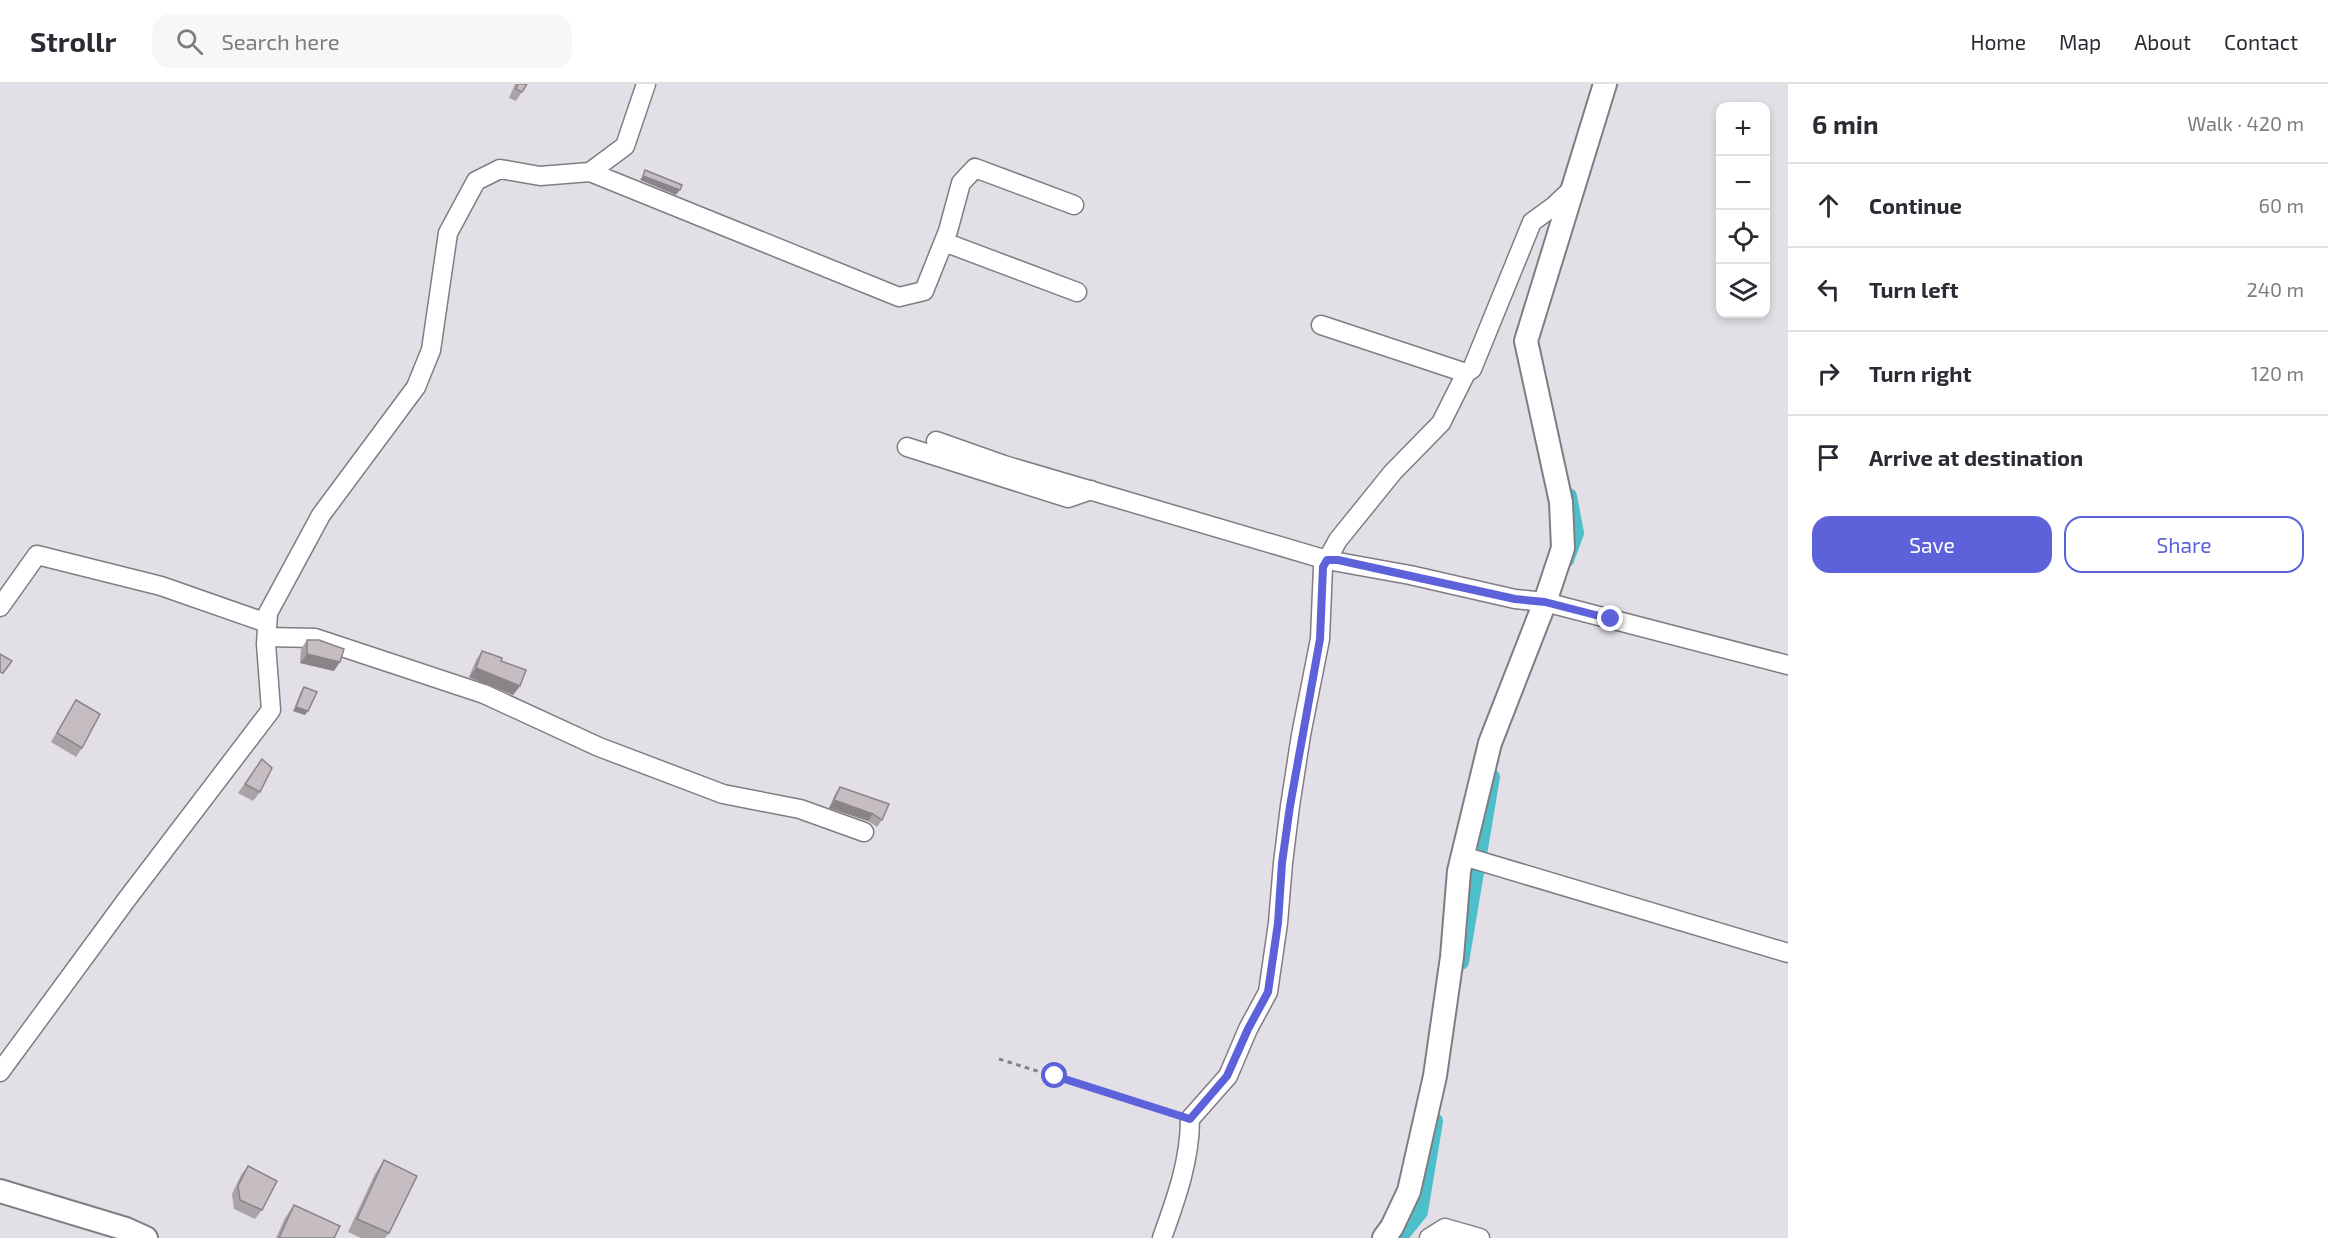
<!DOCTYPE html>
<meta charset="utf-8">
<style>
body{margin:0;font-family:"Exo 2",sans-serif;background:#f7f7f7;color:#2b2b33}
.controls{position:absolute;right:18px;top:18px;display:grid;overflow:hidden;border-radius:12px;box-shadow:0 3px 9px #0003}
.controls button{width:54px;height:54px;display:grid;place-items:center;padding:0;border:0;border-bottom:2px solid #e1e1e2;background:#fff;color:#2b2b33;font:30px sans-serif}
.stop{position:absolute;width:18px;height:18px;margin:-14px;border:4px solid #5e62da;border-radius:50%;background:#fff}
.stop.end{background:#5e62da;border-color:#fff;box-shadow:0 2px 6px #0008}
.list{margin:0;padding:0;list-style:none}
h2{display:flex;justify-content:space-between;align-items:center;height:78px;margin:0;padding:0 24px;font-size:26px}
h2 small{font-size:20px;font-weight:400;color:#7c7c81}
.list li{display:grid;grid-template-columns:39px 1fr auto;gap:18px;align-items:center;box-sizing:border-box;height:84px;padding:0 24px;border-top:2px solid #e1e1e2}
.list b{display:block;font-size:22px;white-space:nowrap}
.list em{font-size:20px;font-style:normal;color:#7c7c81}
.actions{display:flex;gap:12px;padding:18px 24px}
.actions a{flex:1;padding:14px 0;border:2px solid #5e62da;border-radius:18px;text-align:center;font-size:21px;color:#5e62da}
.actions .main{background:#5e62da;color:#fff}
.icon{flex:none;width:33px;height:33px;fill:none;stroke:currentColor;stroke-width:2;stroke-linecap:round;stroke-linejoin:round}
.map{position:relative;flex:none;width:1788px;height:1154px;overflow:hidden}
header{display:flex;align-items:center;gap:36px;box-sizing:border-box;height:84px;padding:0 30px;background:#fff;border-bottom:2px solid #e1e1e2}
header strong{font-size:28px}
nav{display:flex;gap:33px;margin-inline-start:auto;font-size:21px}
.search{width:420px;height:54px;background:#f7f7f7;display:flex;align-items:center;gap:15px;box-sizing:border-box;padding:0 21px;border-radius:18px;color:#7c7c81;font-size:22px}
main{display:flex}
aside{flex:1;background:#fff}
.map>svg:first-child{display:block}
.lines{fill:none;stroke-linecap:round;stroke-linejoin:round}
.canal{stroke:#4cbfca;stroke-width:16}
.minor-casing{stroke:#807c83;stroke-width:21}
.tertiary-casing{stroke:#807c83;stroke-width:26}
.path{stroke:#848286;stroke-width:3;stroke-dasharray:4.5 4.5;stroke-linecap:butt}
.minor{stroke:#fff;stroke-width:18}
.tertiary{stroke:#fff;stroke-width:22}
.wall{fill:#a9a3a7}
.shaded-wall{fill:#8a8488}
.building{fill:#c5bdc2;stroke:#8a8488;stroke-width:1.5}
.route{stroke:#5e62da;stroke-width:8}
</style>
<header>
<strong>Strollr</strong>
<div class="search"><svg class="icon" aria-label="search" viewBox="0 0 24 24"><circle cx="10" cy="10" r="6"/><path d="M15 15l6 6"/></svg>Search here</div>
<nav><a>Home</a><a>Map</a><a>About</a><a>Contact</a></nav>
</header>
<main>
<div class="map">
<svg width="1788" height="1154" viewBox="0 0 1788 1154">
<rect width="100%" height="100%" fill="#e3dfe6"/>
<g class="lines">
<path class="canal" d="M1566 476 1576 449 1569 412
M1461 878 1492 693
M1399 1154 1420 1128 1435 1037"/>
<defs>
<path id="minor" d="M590 88 899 213 924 207 948 147 961 99 975 84 1074 121
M944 158 1077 208
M1321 241 1466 289 1472 285 1532 138 1554 122 1572 105
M936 357 1004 381 1327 476 1410 491 1515 515 1545 518 1788 581
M907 363 1068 414 1091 406
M0 523 37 471 161 502 267 539
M267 553 315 554 484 610 599 663 723 710 800 725 864 748
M1463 772 1788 869
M0 988 127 815 271 626 266 560 268 529 321 431 416 303 431 266 448 149 476 97 500 85 540 92 590 88 625 62 646 0
M1162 1154C1176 1115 1190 1077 1190 1035L1228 992 1248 945 1268 908 1278 839 1283 779 1290 722 1301 651 1320 555 1323 483 1338 456 1393 388 1441 339 1466 289
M1429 1154 1445 1144 1480 1154"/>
<path id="tertiary" d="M0 1107 126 1145 146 1154
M1384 1154 1392 1143 1409 1107 1435 992 1452 873 1459 787 1490 659 1545 518 1563 464 1561 418 1526 257 1605 0"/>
</defs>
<use href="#minor" class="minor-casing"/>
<use href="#tertiary" class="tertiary-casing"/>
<path class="path" d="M999 975 1174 1030"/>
<use href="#minor" class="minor"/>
<use href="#tertiary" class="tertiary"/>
</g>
<path class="wall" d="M515 0H527L516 17 509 14Z
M307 556 334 587 300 579 301 565Z
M482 567 501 577 520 602 513 611 469 593 476 576Z
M304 603 305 631 293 627 301 607Z
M76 616 82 664 76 673 51 658 70 625Z
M262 675 260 708 253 717 238 709Z
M840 703 882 736 877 743 868 737 829 724 835 710Z
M384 1076 389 1149 385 1154H361L348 1148 375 1090Z
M248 1082 262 1126 255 1135 234 1125 232 1110 241 1091Z
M294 1121 334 1154H276L285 1134Z"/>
<path class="shaded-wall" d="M643 92 680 106 676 111 640 96Z
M307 570 340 578 334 587 300 579Z
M476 584 520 602 513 611 469 593Z
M296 623 308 627 305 631 293 627Z
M834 716 873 730 868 737 829 724Z"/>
<path class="building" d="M518 0H527L522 8 516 5Z
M645 86 682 101 680 106 643 92Z
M307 556H319L344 565 340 578 307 570Z
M482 567 502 574 501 577 526 586 520 602 476 584Z
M0 570 12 577 3 589 0 588Z
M304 603 317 608 308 627 296 623Z
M76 616 100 630 82 664 57 649Z
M262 675 272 684 260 708 245 700Z
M840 703 889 720 882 736 873 730 834 716Z
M384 1076 417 1092 389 1149 357 1135Z
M248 1082 277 1097 262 1126 240 1116 238 1102Z
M294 1121 340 1142 334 1154H279Z"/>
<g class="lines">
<path class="route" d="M1055 992 1190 1035 1227 992 1248 945 1268 908 1278 839 1282 779 1290 722 1320 555 1323 483 1327 476H1338L1515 515 1545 518 1611 535"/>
</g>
</svg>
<div class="controls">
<button>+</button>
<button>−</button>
<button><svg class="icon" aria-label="locate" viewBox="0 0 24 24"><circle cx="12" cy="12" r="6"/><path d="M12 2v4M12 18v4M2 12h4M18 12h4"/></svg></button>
<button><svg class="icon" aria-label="layers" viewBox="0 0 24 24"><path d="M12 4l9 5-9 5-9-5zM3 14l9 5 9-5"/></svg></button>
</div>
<div class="stop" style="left:1055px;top:992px"></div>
<div class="stop end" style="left:1611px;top:535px"></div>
</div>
<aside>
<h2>6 min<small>Walk · 420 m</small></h2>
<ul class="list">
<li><svg class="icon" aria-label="ahead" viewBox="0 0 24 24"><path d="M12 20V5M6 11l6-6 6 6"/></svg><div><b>Continue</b></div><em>60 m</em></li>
<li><svg class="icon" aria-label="left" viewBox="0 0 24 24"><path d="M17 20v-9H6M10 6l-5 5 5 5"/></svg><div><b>Turn left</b></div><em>240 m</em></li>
<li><svg class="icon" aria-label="right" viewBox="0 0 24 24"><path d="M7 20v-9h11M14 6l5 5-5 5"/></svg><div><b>Turn right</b></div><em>120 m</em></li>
<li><svg class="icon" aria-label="arrive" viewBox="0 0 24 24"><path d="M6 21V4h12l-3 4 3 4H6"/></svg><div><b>Arrive at destination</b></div></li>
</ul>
<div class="actions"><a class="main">Save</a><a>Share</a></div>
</aside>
</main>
